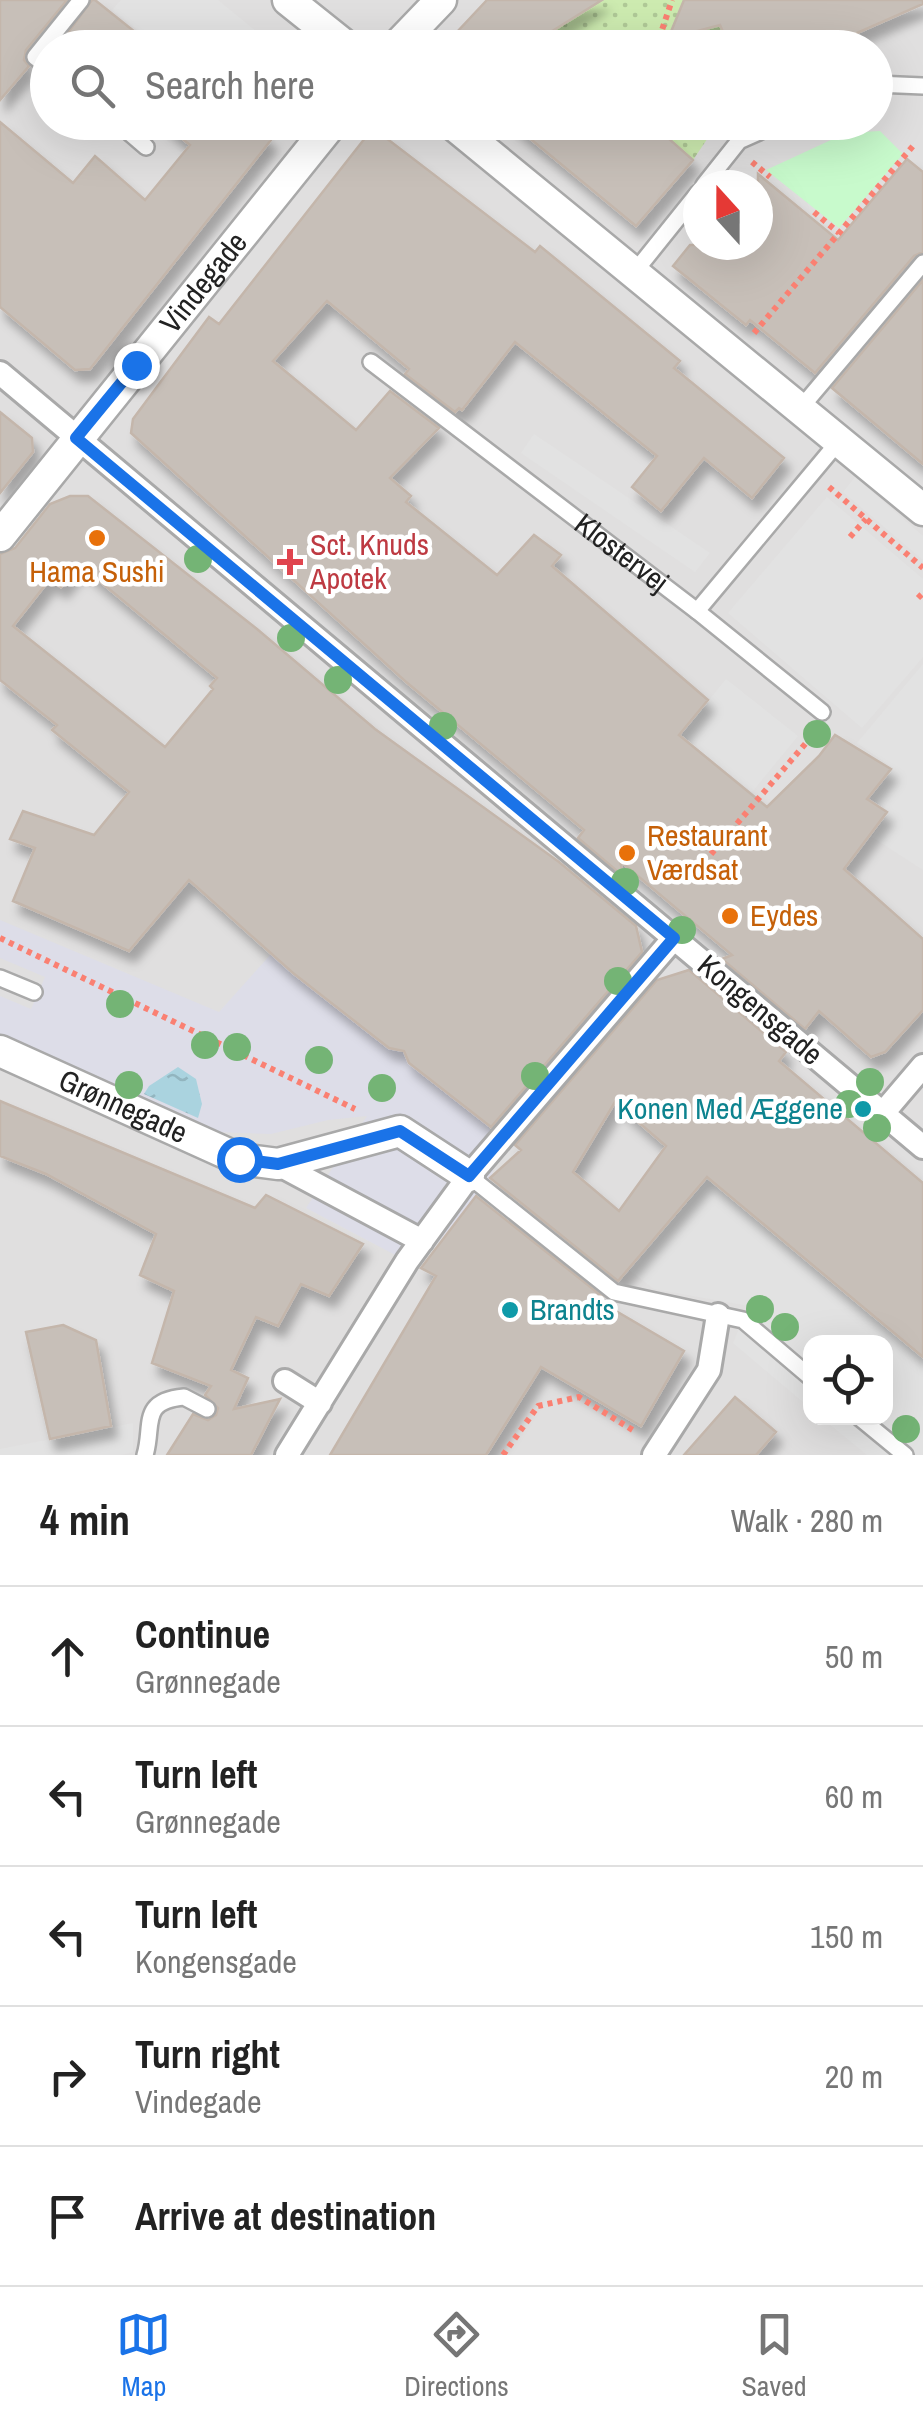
<!DOCTYPE html>
<meta charset="utf-8">
<style>
body{margin:0;font-family:"Archivo Narrow",sans-serif;background:#f2f2f2;color:#222}
.controls{position:absolute;right:30px;bottom:30px;display:grid;overflow:hidden;border-radius:20px;box-shadow:0 10px 40px #0002}
.controls button{width:90px;height:90px;display:grid;place-items:center;padding:0;border:0;border-bottom:2px solid #e0e0e0;background:#fff;color:#222;font:50px sans-serif}
.compass{position:absolute;left:683px;top:170px;width:90px;height:90px;border-radius:50%;background:#fff;box-shadow:0 10px 40px #0002;rotate:339deg}
.stop{position:absolute;width:30px;height:30px;margin:-22px;border:8px solid #1a73e8;border-radius:50%;background:#fff}
.stop.end{background:#1a73e8;border-color:#fff;box-shadow:0 2px 10px #0008}
.list{margin:0;padding:0;list-style:none}
h2{display:flex;justify-content:space-between;align-items:center;height:130px;margin:0;padding:0 40px;font-size:42px}
h2 small{font-size:32px;font-weight:400;color:#767676}
.list li{display:grid;grid-template-columns:65px 1fr auto;gap:30px;align-items:center;box-sizing:border-box;height:140px;padding:0 40px;border-top:2px solid #e0e0e0}
.list b{display:block;font-size:38px;white-space:nowrap}
.list p{margin:0;font-size:32px;white-space:nowrap;color:#767676}
.list em{font-size:32px;font-style:normal;color:#767676}
.icon{flex:none;width:55px;height:55px;fill:none;stroke:currentColor;stroke-width:2;stroke-linecap:round;stroke-linejoin:round}
.map{position:relative;flex:none;width:923px;height:1455px;overflow:hidden}
.search{position:absolute;background:#fff;box-shadow:0 10px 40px #0002;left:30px;right:30px;top:30px;height:110px;display:flex;align-items:center;gap:25px;box-sizing:border-box;padding:0 35px;border-radius:55px;color:#767676;font-size:38px}
.sheet{height:830px;background:#fff}
nav{display:flex;justify-content:space-around;align-items:center;box-sizing:border-box;height:140px;border-top:2px solid #e0e0e0;background:#fff;font-size:28px;color:#767676}
nav a{display:grid;justify-items:center;gap:5px}
nav .on{color:#1a73e8}
.map>svg:first-child{display:block}
.residential{fill:#e0dfdf;fill-rule:evenodd}
.grass{fill:url(#grass-dots)}
.park{fill:#c8facc}
.parking{fill:#e2e2e2}
.plaza{fill:#dddde8}
.water{fill:url(#water-ripples)}
.building{fill:#c7bfb8;stroke:#c4b6ab;stroke-width:2.5;fill-rule:evenodd;filter:url(#shadow)}
.lines{fill:none;stroke-linecap:round;stroke-linejoin:round}
.service-casing{stroke:#a9a9a9;stroke-width:20}
.pedestrian-casing{stroke:#a9a9a9;stroke-width:28}
.minor-casing{stroke:#a9a9a9;stroke-width:35}
.path{stroke:#fa8072;stroke-width:6;stroke-dasharray:5 5;stroke-linecap:butt}
.service{stroke:#fff;stroke-width:15}
.pedestrian{stroke:#fff;stroke-width:22}
.minor{stroke:#fff;stroke-width:30}
.tree{fill:#74b475}
.route{stroke:#1a73e8;stroke-width:12}
.food-dot{fill:#e8710a;stroke:#fff;stroke-width:4}
.health-dot{fill:#e0444e;stroke:#fff;stroke-width:4}
.culture-dot{fill:#0f9aa8;stroke:#fff;stroke-width:4}
.labels{text-anchor:middle;stroke-width:9;stroke-linejoin:round;paint-order:stroke}
.street-label{font-size:30px;fill:#222;stroke:#fff}
.health-label{font-size:30px;fill:#be3a42;stroke:#fff;text-anchor:start}
.food-label{font-size:30px;fill:#c56008;stroke:#fff;text-anchor:start}
.culture-label{font-size:30px;fill:#0d838f;stroke:#fff;text-anchor:end}
</style>
<div class="map">
<svg width="923" height="1455" viewBox="0 0 923 1455">
<defs>
<pattern id="grass-dots" width="8" height="8" patternUnits="userSpaceOnUse" patternTransform="scale(2.5)"><rect width="8" height="8" fill="#cdebb0"/><path d="M2 2h.1M6 6h.1" fill="none" stroke="#b0c997" stroke-width="1.8" stroke-linecap="round"/></pattern>
<pattern id="water-ripples" width="26" height="14" patternUnits="userSpaceOnUse" patternTransform="scale(2.5)"><rect width="26" height="14" fill="#aad3df"/><path d="M2 4q2-2 4 0t4 0M15 11q2-2 4 0t4 0" fill="none" stroke="#92b5bf"/></pattern>
<filter id="shadow"><feDropShadow dx="6" dy="11" stdDeviation="5" flood-color="#0004"/></filter>
</defs>
<rect width="100%" height="100%" fill="#f2efe9"/>
<path class="residential" d="M0 0H923V1455H0ZM48 48H876V122H48ZM698 185H758V245H698ZM810 1342H886V1418H810Z"/>
<path class="grass" d="M602 0H689L720 25 730 48H525Z
M650 123H718L693 160Z"/>
<path class="park" d="M880 131 903 154 839 228 766 170 846 133Z"/>
<path class="parking" d="M121 0H218L269 42 264 47H159L112 10Z
M534 434 710 553 695 572 521 453Z
M855 477 923 536V560L843 492Z
M827 497 923 579V657L862 728 728 613Z
M923 664V870L872 837 889 811 870 799 893 768 857 743Z
M726 679 798 736 752 792 680 736Z
M707 1177 923 1359V1455H867L822 1418H886V1342H810V1408L733 1343 749 1306 654 1289 628 1269Z
M133 1423V1452L121 1455H0V1449Z"/>
<path class="plaza" d="M0 920 219 1012 272 953 389 1048 404 1051 409 1063 486 1123 497 1142 492 1177 418 1267 306 1208 367 1116 328 1120 271 1134 216 1132 196 1126 0 1040V996L31 1009 45 977 0 958Z"/>
<path class="water" d="M178 1067 196 1079 202 1104 198 1118 144 1094 149 1086Z"/>
<path class="building" d="M0 0H67L26 50 24 60 29 66 0 100Z
M92 0H95L155 48H68L61 42Z
M487 0H602L525 48H442Z
M684 0H923V4L823 48H730L720 25 668 39Z
M0 122 73 183 95 156 145 200 190 145 162 122H250L271 140 90 369 75 370 0 307Z
M510 122H650L693 160 636 226Z
M373 128 535 252 540 246 680 361 674 368 784 458 752 498 704 458 661 511 632 487 657 456 515 342 462 410 459 408 455 412 405 374 409 369 327 301 273 361 356 430 390 391 439 428 390 478 411 496 406 502 497 575 534 535 561 555 552 566 708 700 679 735 767 807 819 756 835 735 891 769 867 799 887 812 844 869 923 939V1010L885 1052 871 1057 819 1011 805 1029 722 959 732 955 620 861 624 877 578 838 584 830 405 681 131 433 133 419 209 317 219 324Z
M907 159 923 172V252L914 256 815 373 750 320 746 325 673 266 690 245H758V174L838 240Z
M923 280V464L832 388Z
M0 412 32 438 33 452 0 493Z
M70 496H88L257 629 375 729 559 862 636 926 642 952 491 1127 409 1063 404 1051 389 1048 293 973 189 880 129 951 13 901 35 848 10 839 23 811 94 835 129 792 52 730 57 725 0 680V554L15 548 50 504ZM80 565 217 678 210 686 213 689 165 747 13 626 50 579 61 587Z
M689 970 786 1052 779 1061 923 1183V1357L707 1177 618 1281 490 1178 521 1150 515 1145 657 980ZM615 1102 666 1146 619 1211 573 1172Z
M0 1101 255 1208 266 1195 363 1244 329 1296 301 1284 278 1326 256 1317 231 1370 248 1378 234 1409 280 1399 251 1455H167L193 1414 208 1420 216 1415 218 1408 205 1395 211 1386 152 1363 174 1291 140 1275 156 1234 46 1174 0 1156Z
M476 1196 603 1297 599 1301 684 1351 641 1426 541 1367 486 1455H330L436 1276 421 1268Z
M63 1325 96 1340 111 1426 50 1439 26 1332Z
M735 1397 776 1432 756 1455H684Z"/>
<g class="lines">
<defs>
<g id="service">
<path d="M48 67 35 57 81 0"/>
<path d="M876 84 923 86"/>
<path d="M117 122 146 147"/>
<path d="M704 185 739 141 781 122"/>
<path d="M633 274 698 193"/>
<path id="s1" d="M371 362 697 611 839 441"/>
<path d="M799 410 923 263"/>
<path d="M697 611 822 712"/>
<path d="M0 978 34 992"/>
<path d="M469 1176 614 1292 743 1320 810 1377"/>
<path d="M860 1418 905 1455"/>
<path d="M145 1455C154 1426 139 1401 184 1397L207 1409"/>
</g>
<path id="pedestrian" d="M0 373 923 1147
M883 1113 923 1066
M278 1164 422 1241
M285 1381 320 1403
M287 1455 407 1261 469 1176 674 938
M654 1455 709 1370 718 1315"/>
<g id="minor">
<path d="M288 0 348 48"/>
<path d="M395 48 441 0"/>
<path d="M450 122 923 510"/>
<path id="s2" d="M0 536 333 122"/>
<path id="s3" d="M0 1051 239 1159 278 1164 400 1131 469 1176"/>
</g>
</defs>
<use href="#service" class="service-casing"/>
<use href="#pedestrian" class="pedestrian-casing"/>
<use href="#minor" class="minor-casing"/>
<path class="path" d="M656 48 672 0
M700 122 714 133
M752 162 770 177
M814 212 839 233
M754 333 913 146
M829 487 923 568
M850 537 866 519
M918 598 923 593
M711 854 806 743 812 730
M0 938 355 1109
M503 1455 538 1406 579 1397 636 1432"/>
<use href="#service" class="service"/>
<use href="#pedestrian" class="pedestrian"/>
<use href="#minor" class="minor"/>
</g>
<g class="tree">
<circle cx="198" cy="559" r="14"/>
<circle cx="291" cy="638" r="14"/>
<circle cx="338" cy="680" r="14"/>
<circle cx="443" cy="726" r="14"/>
<circle cx="817" cy="734" r="14"/>
<circle cx="625" cy="882" r="14"/>
<circle cx="682" cy="930" r="14"/>
<circle cx="618" cy="981" r="14"/>
<circle cx="120" cy="1004" r="14"/>
<circle cx="205" cy="1045" r="14"/>
<circle cx="237" cy="1047" r="14"/>
<circle cx="319" cy="1060" r="14"/>
<circle cx="535" cy="1076" r="14"/>
<circle cx="870" cy="1082" r="14"/>
<circle cx="129" cy="1085" r="14"/>
<circle cx="382" cy="1088" r="14"/>
<circle cx="849" cy="1104" r="14"/>
<circle cx="877" cy="1128" r="14"/>
<circle cx="760" cy="1309" r="14"/>
<circle cx="785" cy="1327" r="14"/>
<circle cx="906" cy="1429" r="14"/>
</g>
<g class="lines">
<path class="route" d="M136 365 76 438 674 938 469 1176 400 1131 278 1164 239 1159"/>
</g>
<g class="food-dot">
<circle cx="97" cy="538" r="10"/>
<circle cx="627" cy="853" r="10"/>
<circle cx="730" cy="916" r="10"/>
</g>
<path class="health-dot" d="M285 547h10v10h10v10h-10v10h-10v-10h-10v-10h10z"/>
<g class="culture-dot">
<circle cx="863" cy="1109" r="10"/>
<circle cx="510" cy="1310" r="10"/>
</g>
<g class="labels">
<g class="street-label">
<text dy="10" stroke="none"><textPath href="#s2" startOffset="325">Vindegade</textPath></text>
<text dy="10" stroke="none"><textPath href="#s1" startOffset="315">Klostervej</textPath></text>
<text transform="translate(760 1010) rotate(40)" y="10">Kongensgade</text>
<text dy="10" stroke="none"><textPath href="#s3" startOffset="135">Grønnegade</textPath></text>
</g>
<g class="health-label">
<text x="310" y="555">Sct. Knuds<tspan x="310" dy="34">Apotek</tspan></text>
</g>
<g class="food-label">
<text x="97" y="582" text-anchor="middle">Hama Sushi</text>
<text x="647" y="846">Restaurant<tspan x="647" dy="34">Værdsat</tspan></text>
<text x="750" y="926">Eydes</text>
</g>
<g class="culture-label">
<text x="843" y="1119">Konen Med Æggene</text>
<text x="530" y="1320" text-anchor="start">Brandts</text>
</g>
</g>
</svg>
<div class="controls">
<button><svg class="icon" aria-label="locate" viewBox="0 0 24 24"><circle cx="12" cy="12" r="6"/><path d="M12 2v4M12 18v4M2 12h4M18 12h4"/></svg></button>
</div>
<svg class="compass" viewBox="-18 -18 36 36"><path d="M0-13l5 13h-10z" fill="#e53935"/><path d="M0 13l5-13h-10z" fill="#767676"/></svg>
<div class="stop" style="left:239px;top:1159px"></div>
<div class="stop end" style="left:136px;top:365px"></div>
<div class="search"><svg class="icon" aria-label="search" viewBox="0 0 24 24"><circle cx="10" cy="10" r="6"/><path d="M15 15l6 6"/></svg>Search here</div>
</div>
<section class="sheet">
<h2>4 min<small>Walk · 280 m</small></h2>
<ul class="list">
<li><svg class="icon" aria-label="ahead" viewBox="0 0 24 24"><path d="M12 20V5M6 11l6-6 6 6"/></svg><div><b>Continue</b><p>Grønnegade</p></div><em>50 m</em></li>
<li><svg class="icon" aria-label="left" viewBox="0 0 24 24"><path d="M17 20v-9H6M10 6l-5 5 5 5"/></svg><div><b>Turn left</b><p>Grønnegade</p></div><em>60 m</em></li>
<li><svg class="icon" aria-label="left" viewBox="0 0 24 24"><path d="M17 20v-9H6M10 6l-5 5 5 5"/></svg><div><b>Turn left</b><p>Kongensgade</p></div><em>150 m</em></li>
<li><svg class="icon" aria-label="right" viewBox="0 0 24 24"><path d="M7 20v-9h11M14 6l5 5-5 5"/></svg><div><b>Turn right</b><p>Vindegade</p></div><em>20 m</em></li>
<li><svg class="icon" aria-label="arrive" viewBox="0 0 24 24"><path d="M6 21V4h12l-3 4 3 4H6"/></svg><div><b>Arrive at destination</b></div></li>
</ul>
</section>
<nav>
<a class="on"><svg class="icon" aria-label="map" viewBox="0 0 24 24"><path d="M3 6l6-2 6 2 6-2v14l-6 2-6-2-6 2zM9 4v14M15 6v14"/></svg>Map</a>
<a><svg class="icon" aria-label="directions" viewBox="0 0 24 24"><path d="M12 3l9 9-9 9-9-9zM9 14v-3h6M13 9l2 2-2 2"/></svg>Directions</a>
<a><svg class="icon" aria-label="saved" viewBox="0 0 24 24"><path d="M7 4h10v16l-5-4-5 4z"/></svg>Saved</a>
</nav>
